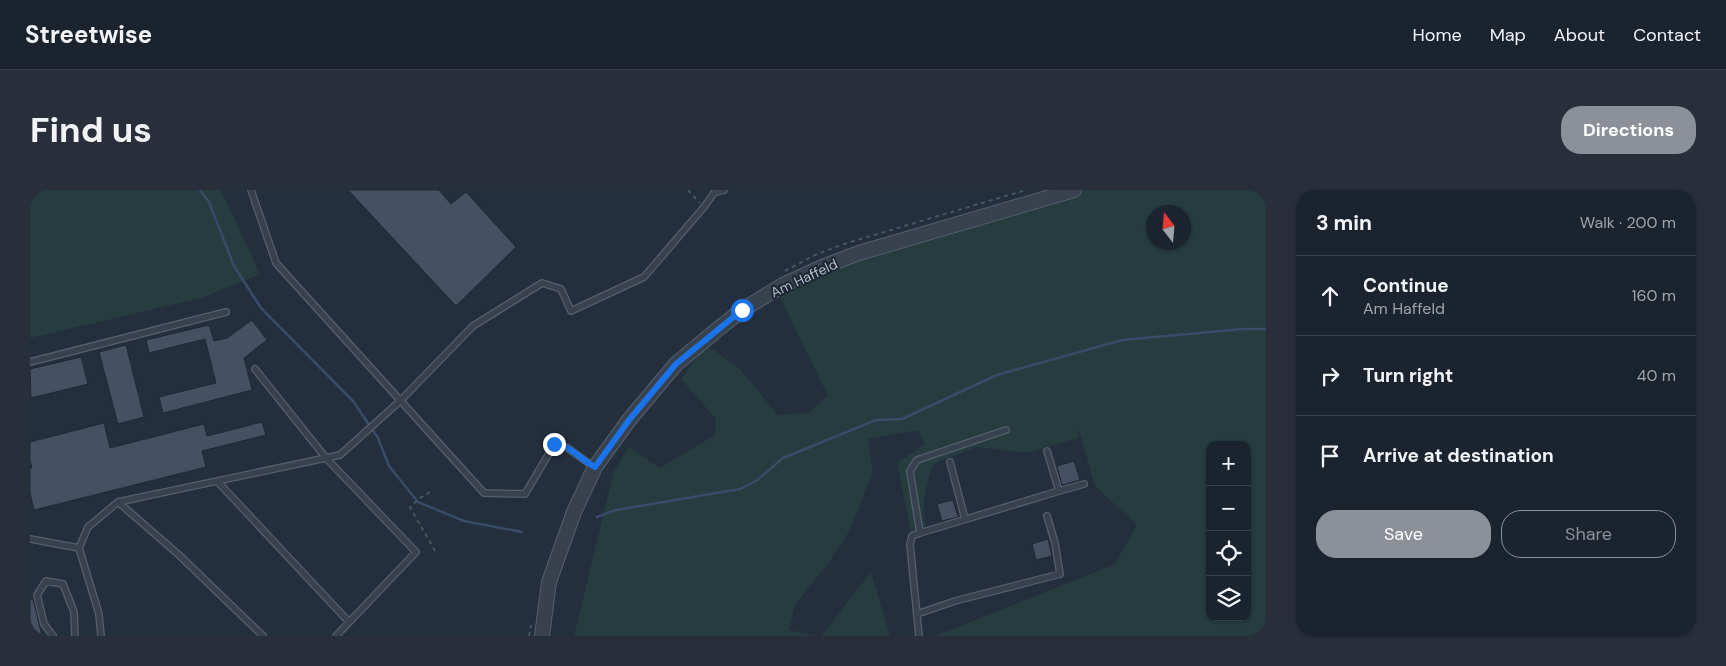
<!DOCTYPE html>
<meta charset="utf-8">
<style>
body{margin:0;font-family:"DM Sans",sans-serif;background:#282f3a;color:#f1f3f6}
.controls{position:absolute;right:15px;bottom:15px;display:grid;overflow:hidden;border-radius:10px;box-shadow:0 1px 4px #0004}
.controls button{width:45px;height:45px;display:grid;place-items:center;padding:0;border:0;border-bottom:1px solid #39404a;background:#1b232e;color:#f1f3f6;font:25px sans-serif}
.compass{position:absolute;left:1116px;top:15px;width:45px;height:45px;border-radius:50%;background:#1b232e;box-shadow:0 1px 4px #0004;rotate:344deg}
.stop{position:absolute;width:15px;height:15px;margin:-11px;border:4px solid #1a73e8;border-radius:50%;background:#fff}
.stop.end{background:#1a73e8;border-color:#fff;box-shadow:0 1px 5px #0008}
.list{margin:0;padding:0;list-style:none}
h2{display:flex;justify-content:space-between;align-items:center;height:65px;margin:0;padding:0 20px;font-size:21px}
h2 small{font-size:16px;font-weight:400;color:#a0a4aa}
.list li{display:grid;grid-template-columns:32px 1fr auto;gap:15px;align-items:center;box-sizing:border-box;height:80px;padding:0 20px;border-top:1px solid #39404a}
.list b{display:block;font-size:19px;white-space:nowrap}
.list p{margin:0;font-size:16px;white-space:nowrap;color:#a0a4aa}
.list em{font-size:16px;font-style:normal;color:#a0a4aa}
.actions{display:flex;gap:10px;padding:15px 20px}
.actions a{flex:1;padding:11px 0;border:1px solid #8c9099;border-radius:20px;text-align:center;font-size:18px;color:#8c9099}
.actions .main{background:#8c9099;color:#fff}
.icon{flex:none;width:28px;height:28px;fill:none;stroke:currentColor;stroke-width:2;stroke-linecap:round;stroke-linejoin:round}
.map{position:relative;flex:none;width:1236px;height:446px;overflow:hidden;border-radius:20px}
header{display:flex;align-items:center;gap:30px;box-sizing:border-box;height:70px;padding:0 25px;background:#1b232e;border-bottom:1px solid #39404a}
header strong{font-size:24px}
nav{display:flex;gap:28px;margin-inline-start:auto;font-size:18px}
.intro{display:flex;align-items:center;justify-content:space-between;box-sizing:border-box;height:120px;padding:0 30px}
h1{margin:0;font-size:35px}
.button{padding:12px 22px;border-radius:20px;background:#8c9099;color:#fff;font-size:18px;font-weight:700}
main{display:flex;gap:30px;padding:0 30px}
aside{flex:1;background:#1b232e;border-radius:20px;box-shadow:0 1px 4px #0004}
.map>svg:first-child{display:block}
.green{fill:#263c3f;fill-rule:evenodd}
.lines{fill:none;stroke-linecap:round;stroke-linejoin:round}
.stream{stroke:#394c67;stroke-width:2.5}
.building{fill:#455162;stroke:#1f2835}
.service-casing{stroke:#565f6c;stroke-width:8}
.tertiary-casing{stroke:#565f6c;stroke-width:16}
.path{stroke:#44595c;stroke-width:2;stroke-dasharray:4 4;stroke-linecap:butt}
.service{stroke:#38414e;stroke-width:5.5}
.tertiary{stroke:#38414e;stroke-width:14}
.route{stroke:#1a73e8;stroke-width:6}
.labels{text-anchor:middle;stroke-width:4;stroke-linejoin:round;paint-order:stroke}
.street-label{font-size:14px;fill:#b4bcc9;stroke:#1d2633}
</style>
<header>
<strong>Streetwise</strong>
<nav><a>Home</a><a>Map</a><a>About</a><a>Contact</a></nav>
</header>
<div class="intro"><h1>Find us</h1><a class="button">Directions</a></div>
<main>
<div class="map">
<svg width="1236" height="446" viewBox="0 0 1236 446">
<rect width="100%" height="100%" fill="#242f3e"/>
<path class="green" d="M0 0H191L230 84 171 108 0 148Z
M1044 0H1236V446H905L1085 374 1107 335 1065 296 1049 239 1048 248 997 263 946 257 903 274C896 296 890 318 897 341L882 346 867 273 895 254 888 240 838 249 843 283 820 340 800 371 765 415 759 440 787 446H544L584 281 599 257 630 278 685 245 686 229 651 189 676 155 709 178 748 225 778 223 798 206 746 99 792 77ZM1124 22H1154V52H1124ZM1180 255H1217V427H1180Z
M841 382 860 446H791Z"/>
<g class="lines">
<path class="stream" d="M170 0 179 12 204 76 231 118 323 211 348 248 359 276 388 312 434 331 492 342
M567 327 586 320 710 299 726 291 753 268 846 230 872 229 967 185 1092 150 1213 139H1236"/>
</g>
<path class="building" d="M318 0H409L421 14 436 2 486 57 426 116Z
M222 130 237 150 214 168 222 200 133 223 129 207 186 193 175 149 119 163 116 150 179 135 184 151 197 148Z
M96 155 114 227 88 234 69 162Z
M51 167 58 194 1 208 0 179Z
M232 232 236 245 172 261 176 277 4 320 0 303V278H2L0 270V252L74 233 80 258 174 234 177 246Z
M1044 271 1050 290 1032 295 1027 276Z
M923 310 928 327 912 331 907 314Z
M1018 349 1022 366 1006 370 1002 354Z
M0 409H3L12 446H0Z"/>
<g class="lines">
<defs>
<path id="service" d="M221 0 246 73 454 303 495 304 524 255 536 257 564 277
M0 172 196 122
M225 179 296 268 386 362 306 446
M1017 261 1029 301 1054 294
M920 272 935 329
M187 291 319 432
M88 312 148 364 233 446
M890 343 1029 301
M0 349 49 358
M887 424 925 411 1030 384 1025 353 1017 326
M23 446 14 434 7 405 16 391 33 394 44 422 45 446
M71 446 69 424 49 358 58 337 88 312 310 265 370 211 443 136 512 93 531 99 541 121 614 87 674 17 684 3 694 0
M889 446 880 354 882 346 890 343 880 281 887 270 976 240"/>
<path id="tertiary" d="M512 446 519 392 544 322 565 277 599 230 646 174 688 139 712 120 753 95 792 77 829 63 1044 0"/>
</defs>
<use href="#service" class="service-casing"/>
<use href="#tertiary" class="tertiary-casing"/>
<path class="path" d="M658 0 670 13
M755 81 787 64 817 53 996 0
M400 302 390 308 380 317 405 361
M499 446 501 435"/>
<use href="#service" class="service"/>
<use href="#tertiary" class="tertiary"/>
</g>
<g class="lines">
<path class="route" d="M524 254C540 255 551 270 565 277L599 230 646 174 712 120"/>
</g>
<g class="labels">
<g class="street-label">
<text transform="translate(774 88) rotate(-25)" y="5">Am Haffeld</text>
</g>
</g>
</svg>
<div class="controls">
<button>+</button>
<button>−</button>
<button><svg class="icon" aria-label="locate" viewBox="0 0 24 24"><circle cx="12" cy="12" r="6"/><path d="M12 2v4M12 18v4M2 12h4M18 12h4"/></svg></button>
<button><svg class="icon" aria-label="layers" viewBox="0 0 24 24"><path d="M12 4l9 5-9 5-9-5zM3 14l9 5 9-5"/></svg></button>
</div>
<svg class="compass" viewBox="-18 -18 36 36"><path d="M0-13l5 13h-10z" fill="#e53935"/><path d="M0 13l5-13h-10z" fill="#a0a4aa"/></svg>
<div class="stop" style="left:712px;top:120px"></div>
<div class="stop end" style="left:524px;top:254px"></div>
</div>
<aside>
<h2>3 min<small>Walk · 200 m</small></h2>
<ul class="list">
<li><svg class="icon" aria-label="ahead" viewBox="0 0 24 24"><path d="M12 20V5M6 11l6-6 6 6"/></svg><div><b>Continue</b><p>Am Haffeld</p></div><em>160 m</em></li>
<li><svg class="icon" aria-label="right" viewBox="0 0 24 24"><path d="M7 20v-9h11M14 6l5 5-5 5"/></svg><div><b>Turn right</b></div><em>40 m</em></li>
<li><svg class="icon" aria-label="arrive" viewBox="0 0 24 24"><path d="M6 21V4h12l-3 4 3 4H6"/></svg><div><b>Arrive at destination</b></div></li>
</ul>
<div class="actions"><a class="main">Save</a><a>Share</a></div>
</aside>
</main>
